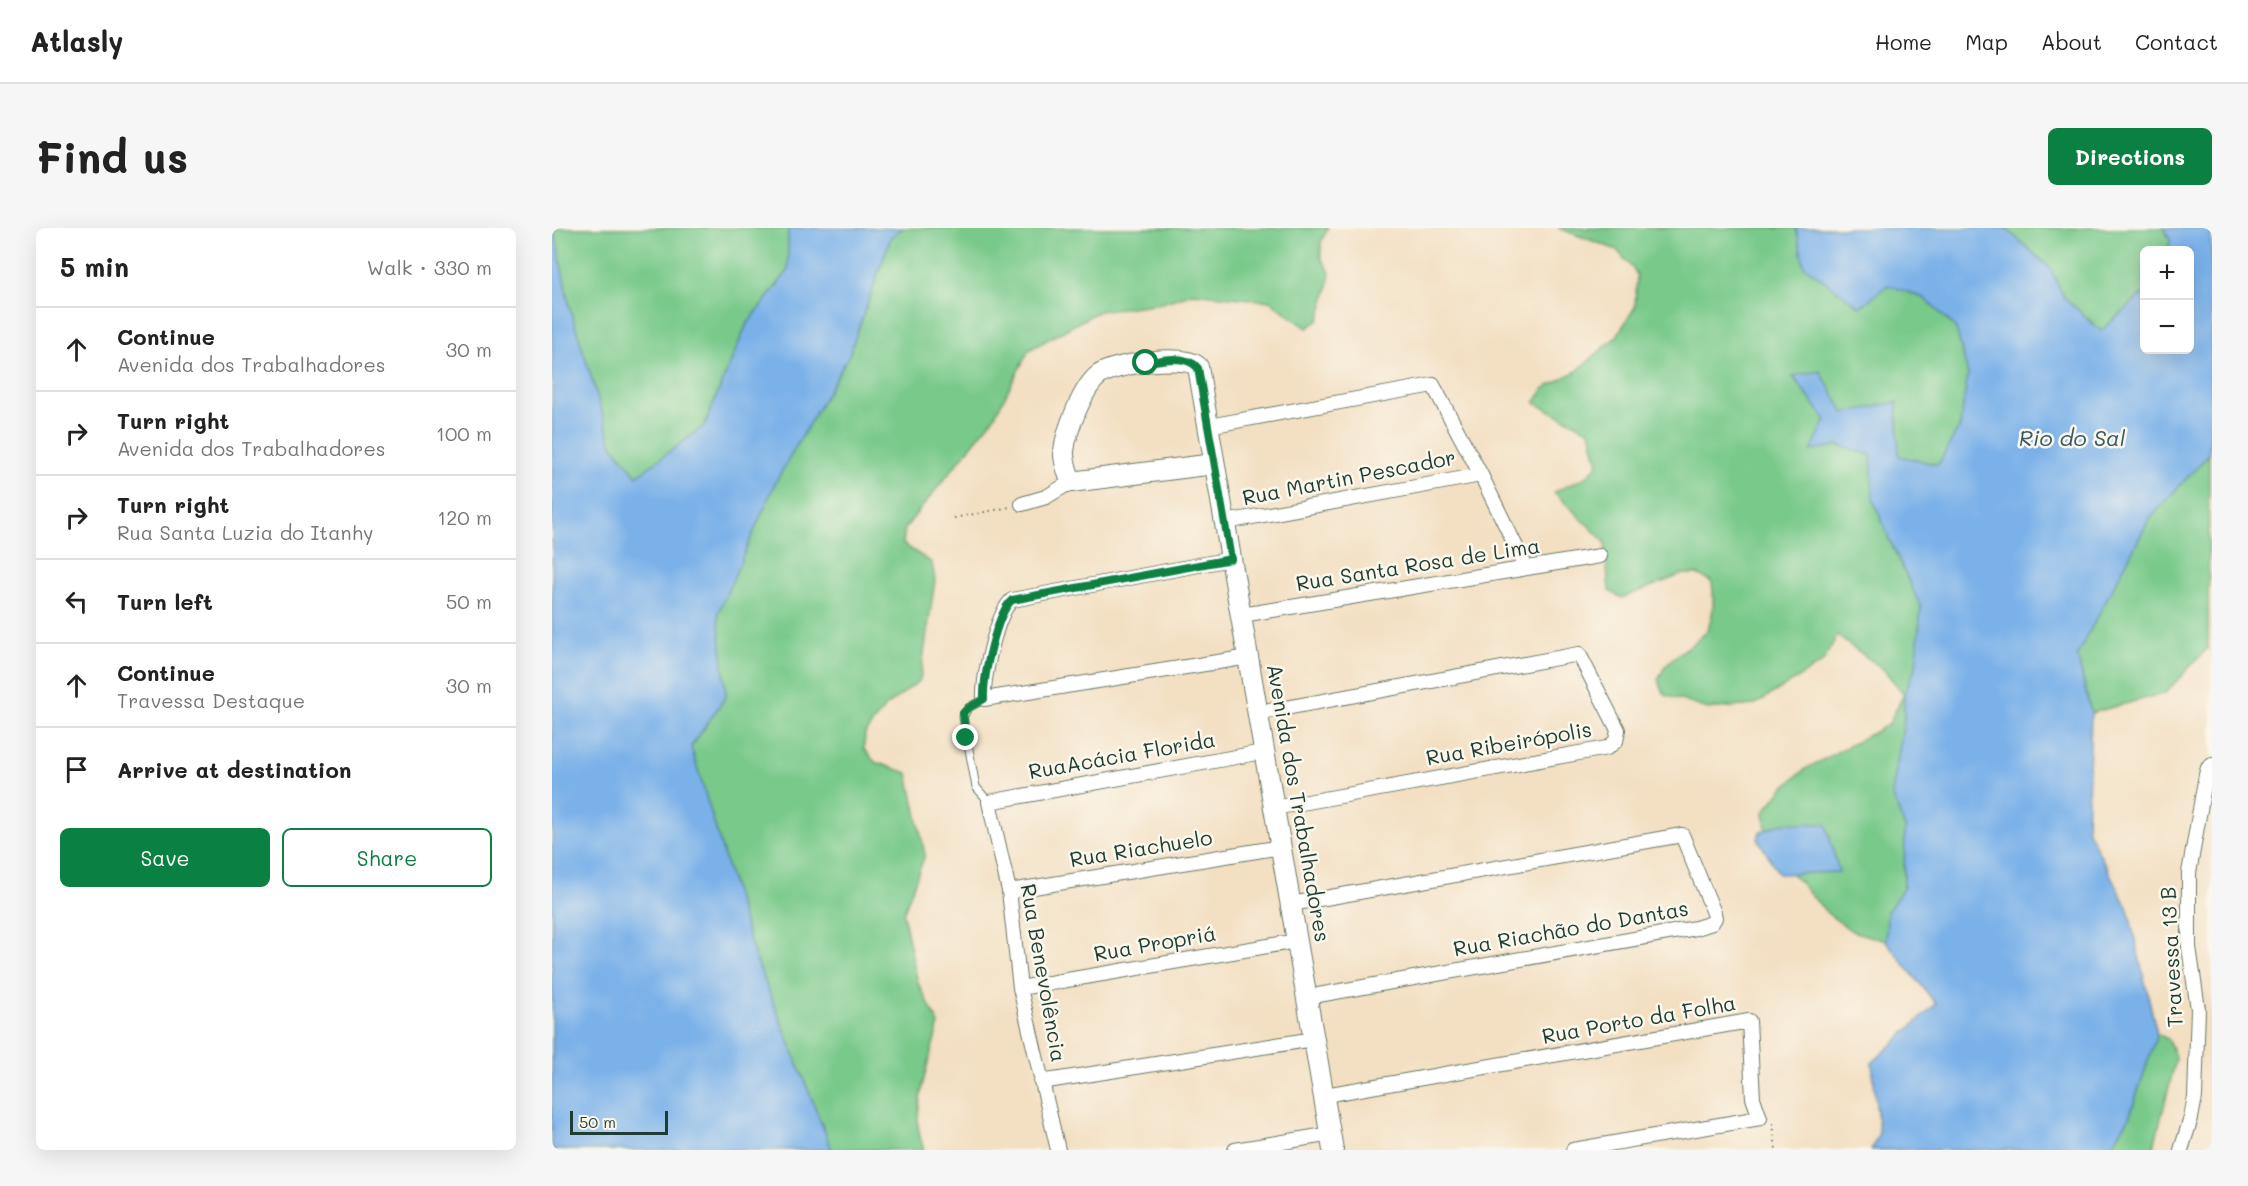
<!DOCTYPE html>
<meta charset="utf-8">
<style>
body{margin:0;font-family:Mali,sans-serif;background:#f6f6f6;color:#222}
.controls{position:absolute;right:18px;top:18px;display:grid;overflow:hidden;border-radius:9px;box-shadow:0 6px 24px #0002}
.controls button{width:54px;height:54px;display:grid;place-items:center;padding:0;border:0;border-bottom:2px solid #e0e0e0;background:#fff;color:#222;font:30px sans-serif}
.scale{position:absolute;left:18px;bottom:15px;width:98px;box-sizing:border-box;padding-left:6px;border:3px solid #1f3d34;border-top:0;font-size:16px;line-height:21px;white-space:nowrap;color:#1f3d34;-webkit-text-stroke:4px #fbf7ec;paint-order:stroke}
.stop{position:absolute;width:18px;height:18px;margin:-14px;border:4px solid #0b8043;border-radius:50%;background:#fff}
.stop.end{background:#0b8043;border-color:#fff;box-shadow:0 2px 6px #0008}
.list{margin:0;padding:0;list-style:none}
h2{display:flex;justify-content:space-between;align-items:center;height:78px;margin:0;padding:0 24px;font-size:26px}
h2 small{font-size:20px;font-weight:400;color:#767676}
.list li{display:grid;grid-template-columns:39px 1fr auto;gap:18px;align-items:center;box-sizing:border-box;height:84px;padding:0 24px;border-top:2px solid #e0e0e0}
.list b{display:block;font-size:22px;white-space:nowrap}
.list p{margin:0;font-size:20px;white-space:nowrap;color:#767676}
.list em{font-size:20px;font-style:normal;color:#767676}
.actions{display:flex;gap:12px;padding:18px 24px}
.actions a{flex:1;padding:14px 0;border:2px solid #0b8043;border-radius:9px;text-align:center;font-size:21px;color:#0b8043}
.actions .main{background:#0b8043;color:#fff}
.icon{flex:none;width:33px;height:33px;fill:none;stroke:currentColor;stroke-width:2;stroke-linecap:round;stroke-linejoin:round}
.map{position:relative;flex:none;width:1660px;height:922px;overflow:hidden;border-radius:9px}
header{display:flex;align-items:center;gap:36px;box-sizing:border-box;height:84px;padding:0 30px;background:#fff;border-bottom:2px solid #e0e0e0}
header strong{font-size:28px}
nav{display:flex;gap:33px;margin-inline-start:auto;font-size:21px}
.intro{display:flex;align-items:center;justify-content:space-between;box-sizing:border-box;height:144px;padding:0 36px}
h1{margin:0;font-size:42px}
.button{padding:15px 27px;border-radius:9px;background:#0b8043;color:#fff;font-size:21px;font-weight:700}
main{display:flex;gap:36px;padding:0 36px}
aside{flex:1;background:#fff;border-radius:9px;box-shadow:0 6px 24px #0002}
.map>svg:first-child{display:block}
.green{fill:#78c98a;stroke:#4c835f;stroke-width:1.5}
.water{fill:#7ab1e9;stroke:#4c778e;stroke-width:1.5}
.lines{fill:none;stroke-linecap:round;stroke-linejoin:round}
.lane-casing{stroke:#697666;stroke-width:9}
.street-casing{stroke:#697666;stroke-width:16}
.secondary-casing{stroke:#697666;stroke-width:22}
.path{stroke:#697666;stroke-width:2;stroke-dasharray:1.5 4.5;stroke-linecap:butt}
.lane{stroke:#fff;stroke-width:7}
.street{stroke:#fff;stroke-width:14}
.secondary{stroke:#fff;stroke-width:20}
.route{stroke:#0b8043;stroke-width:8}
.labels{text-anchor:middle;stroke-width:5;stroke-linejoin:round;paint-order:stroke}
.street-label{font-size:21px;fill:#1f3d34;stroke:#fbf7ec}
.water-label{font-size:22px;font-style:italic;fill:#365a61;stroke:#fbf7ec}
</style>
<header>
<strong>Atlasly</strong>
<nav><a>Home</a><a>Map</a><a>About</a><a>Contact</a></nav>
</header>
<div class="intro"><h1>Find us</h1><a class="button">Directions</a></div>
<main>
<aside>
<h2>5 min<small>Walk · 330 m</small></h2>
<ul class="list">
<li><svg class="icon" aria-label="ahead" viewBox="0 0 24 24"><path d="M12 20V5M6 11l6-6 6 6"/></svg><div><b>Continue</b><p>Avenida dos Trabalhadores</p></div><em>30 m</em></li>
<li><svg class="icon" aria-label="right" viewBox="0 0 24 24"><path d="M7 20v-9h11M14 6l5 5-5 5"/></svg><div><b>Turn right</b><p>Avenida dos Trabalhadores</p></div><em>100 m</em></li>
<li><svg class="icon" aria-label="right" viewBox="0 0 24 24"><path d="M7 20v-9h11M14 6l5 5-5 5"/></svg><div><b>Turn right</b><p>Rua Santa Luzia do Itanhy</p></div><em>120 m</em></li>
<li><svg class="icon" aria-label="left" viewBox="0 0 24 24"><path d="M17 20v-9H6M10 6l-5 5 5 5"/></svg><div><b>Turn left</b></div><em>50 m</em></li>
<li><svg class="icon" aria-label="ahead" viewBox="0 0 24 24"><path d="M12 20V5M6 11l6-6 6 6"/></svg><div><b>Continue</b><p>Travessa Destaque</p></div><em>30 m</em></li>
<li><svg class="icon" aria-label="arrive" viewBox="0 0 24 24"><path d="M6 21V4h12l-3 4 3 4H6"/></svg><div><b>Arrive at destination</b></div></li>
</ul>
<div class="actions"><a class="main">Save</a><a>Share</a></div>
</aside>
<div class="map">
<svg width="1660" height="922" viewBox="0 0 1660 922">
<rect width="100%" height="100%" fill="#fbf7ec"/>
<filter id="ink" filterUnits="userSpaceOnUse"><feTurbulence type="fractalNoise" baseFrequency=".0167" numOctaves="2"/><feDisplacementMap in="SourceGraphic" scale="12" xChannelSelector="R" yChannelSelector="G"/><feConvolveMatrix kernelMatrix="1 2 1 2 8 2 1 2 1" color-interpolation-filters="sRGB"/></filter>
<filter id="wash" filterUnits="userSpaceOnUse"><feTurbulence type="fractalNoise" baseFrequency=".008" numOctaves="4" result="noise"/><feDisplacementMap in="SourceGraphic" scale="24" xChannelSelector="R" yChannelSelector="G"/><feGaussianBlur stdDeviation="1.35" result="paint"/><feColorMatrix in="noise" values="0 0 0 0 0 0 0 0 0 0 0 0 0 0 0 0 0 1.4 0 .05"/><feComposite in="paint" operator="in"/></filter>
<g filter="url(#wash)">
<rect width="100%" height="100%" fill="#f3dfc2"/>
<path class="green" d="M2 0H236V43L194 98 152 198 85 248 60 217 17 77Z
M351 0H776L769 14V30L778 44 776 59 767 92 755 100 718 73 641 65 610 75 547 83 477 122 441 191 353 300 351 316 380 335 383 352 368 452 332 480 313 505 312 521 323 534 356 545 373 627 351 686 366 755 387 796C379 825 362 875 367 904 368 910 370 916 372 922H280L200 721 139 519 174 468 165 385 224 253 297 127 339 9Z
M1006 0H1244L1252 38 1336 56 1372 70 1404 100 1416 146 1408 198 1386 237 1347 228 1292 185 1268 144 1241 149 1274 192 1260 222 1287 217 1319 227 1322 271 1338 313 1369 379 1364 438 1352 466V493L1340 566 1353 600 1352 659 1336 684 1334 713 1300 703 1276 686 1221 624 1215 613 1212 584 1230 561 1253 541 1336 497 1352 466 1331 441 1285 408 1270 435 1202 477 1156 481 1113 467 1106 452C1117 425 1135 424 1153 405 1162 395 1162 368 1160 354L1145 346H1131L1070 370 1057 363 1053 314 1002 264 1034 249 1046 236 1038 203 983 175 992 160 1025 143 1065 108 1083 79 1085 46 1065 22Z
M1453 0H1611L1618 11 1617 22H1592V65L1549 103 1512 69 1498 40Z
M1657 226 1656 420 1613 465 1539 485 1525 427 1598 290Z
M1605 806 1616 811 1624 831 1601 922H1557L1577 890Z"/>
<path class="water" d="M0 0H2L17 77 60 217 85 248 152 198 194 98 236 43V0H351L339 9 297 127 224 253 166 385 174 468 139 519 200 721 280 922H0Z
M1244 0H1453L1498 40 1512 69 1549 103 1592 65V122H1638V22H1617L1618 11 1611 0H1659L1660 198 1657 226 1598 290 1525 427 1539 485 1535 601 1576 681 1605 806 1577 890 1557 922H1319L1327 905 1320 835 1384 776 1334 713 1335 684 1352 659 1353 600 1340 566 1352 493V466L1364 438 1369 379 1338 313 1321 271 1319 227 1287 217 1259 223 1274 192 1241 148 1268 143 1292 185 1345 174 1347 228 1386 237 1408 198 1416 146 1404 100 1372 70 1336 57 1308 79 1252 38Z
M1230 595 1274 596 1287 644 1227 646 1206 611 1208 604Z"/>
</g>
<g filter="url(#ink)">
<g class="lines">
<defs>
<path id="lane" d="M432 471 416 480 411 489 424 559 437 574"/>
<path id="street" d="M657 198 881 157 929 247 971 333 969 341
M470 276 494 269 519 254
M674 294 929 247
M679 331 460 372C444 386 431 450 432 471L697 429
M690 387 1048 328
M706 485 1027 426 1066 502 1064 513 1055 520 722 580
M457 663 729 619
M739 676 1130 607 1162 685 1163 690 1160 695 1144 700 755 769
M468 760 745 713
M489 854 762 811
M773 867 1197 793 1201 870 1208 890 1021 922
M506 922 468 760 457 663 437 574 711 524
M683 922 779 906
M1629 922 1639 890 1643 869 1646 781 1637 719V645L1654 547 1656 540 1660 537"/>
<path id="secondary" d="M662 236 519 254C516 244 511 233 512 223 514 203 531 159 547 147 562 136 633 125 646 139L781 922"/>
</defs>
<use href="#lane" class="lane-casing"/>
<use href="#street" class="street-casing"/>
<use href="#secondary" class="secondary-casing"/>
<path class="path" d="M402 290 458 279
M1221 895 1224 922"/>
<use href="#lane" class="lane"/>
<use href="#street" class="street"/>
<use href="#secondary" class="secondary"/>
</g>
</g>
<g class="lines" filter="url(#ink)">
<path class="route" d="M414 510 411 485 416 480 432 471C431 450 444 386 460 372L679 331 646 140C634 126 609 132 594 135"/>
</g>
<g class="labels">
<g class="street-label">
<text transform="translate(797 250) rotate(-11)" y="7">Rua Martin Pescador</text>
<text transform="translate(866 337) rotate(-9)" y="7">Rua Santa Rosa de Lima</text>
<text transform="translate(957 516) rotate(-10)" y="7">Rua Ribeirópolis</text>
<text transform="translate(570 528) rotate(-10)" y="7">RuaAcácia Florida</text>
<text transform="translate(746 575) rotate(80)" y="7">Avenida dos Trabalhadores</text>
<text transform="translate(589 621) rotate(-9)" y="7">Rua Riachuelo</text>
<text transform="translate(1019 701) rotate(-10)" y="7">Rua Riachão do Dantas</text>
<text transform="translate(603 716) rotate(-10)" y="7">Rua Propriá</text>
<text transform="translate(1620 729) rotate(-93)" y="7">Travessa 13 B</text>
<text transform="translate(491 745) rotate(80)" y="7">Rua Benevolência</text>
<text transform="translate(1087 792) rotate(-10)" y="7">Rua Porto da Folha</text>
</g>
<g class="water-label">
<text x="1520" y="218">Rio do Sal</text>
</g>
</g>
</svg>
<div class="controls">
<button>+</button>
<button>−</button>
</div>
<div class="scale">50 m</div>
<div class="stop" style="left:594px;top:135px"></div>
<div class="stop end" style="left:414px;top:510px"></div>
</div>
</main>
